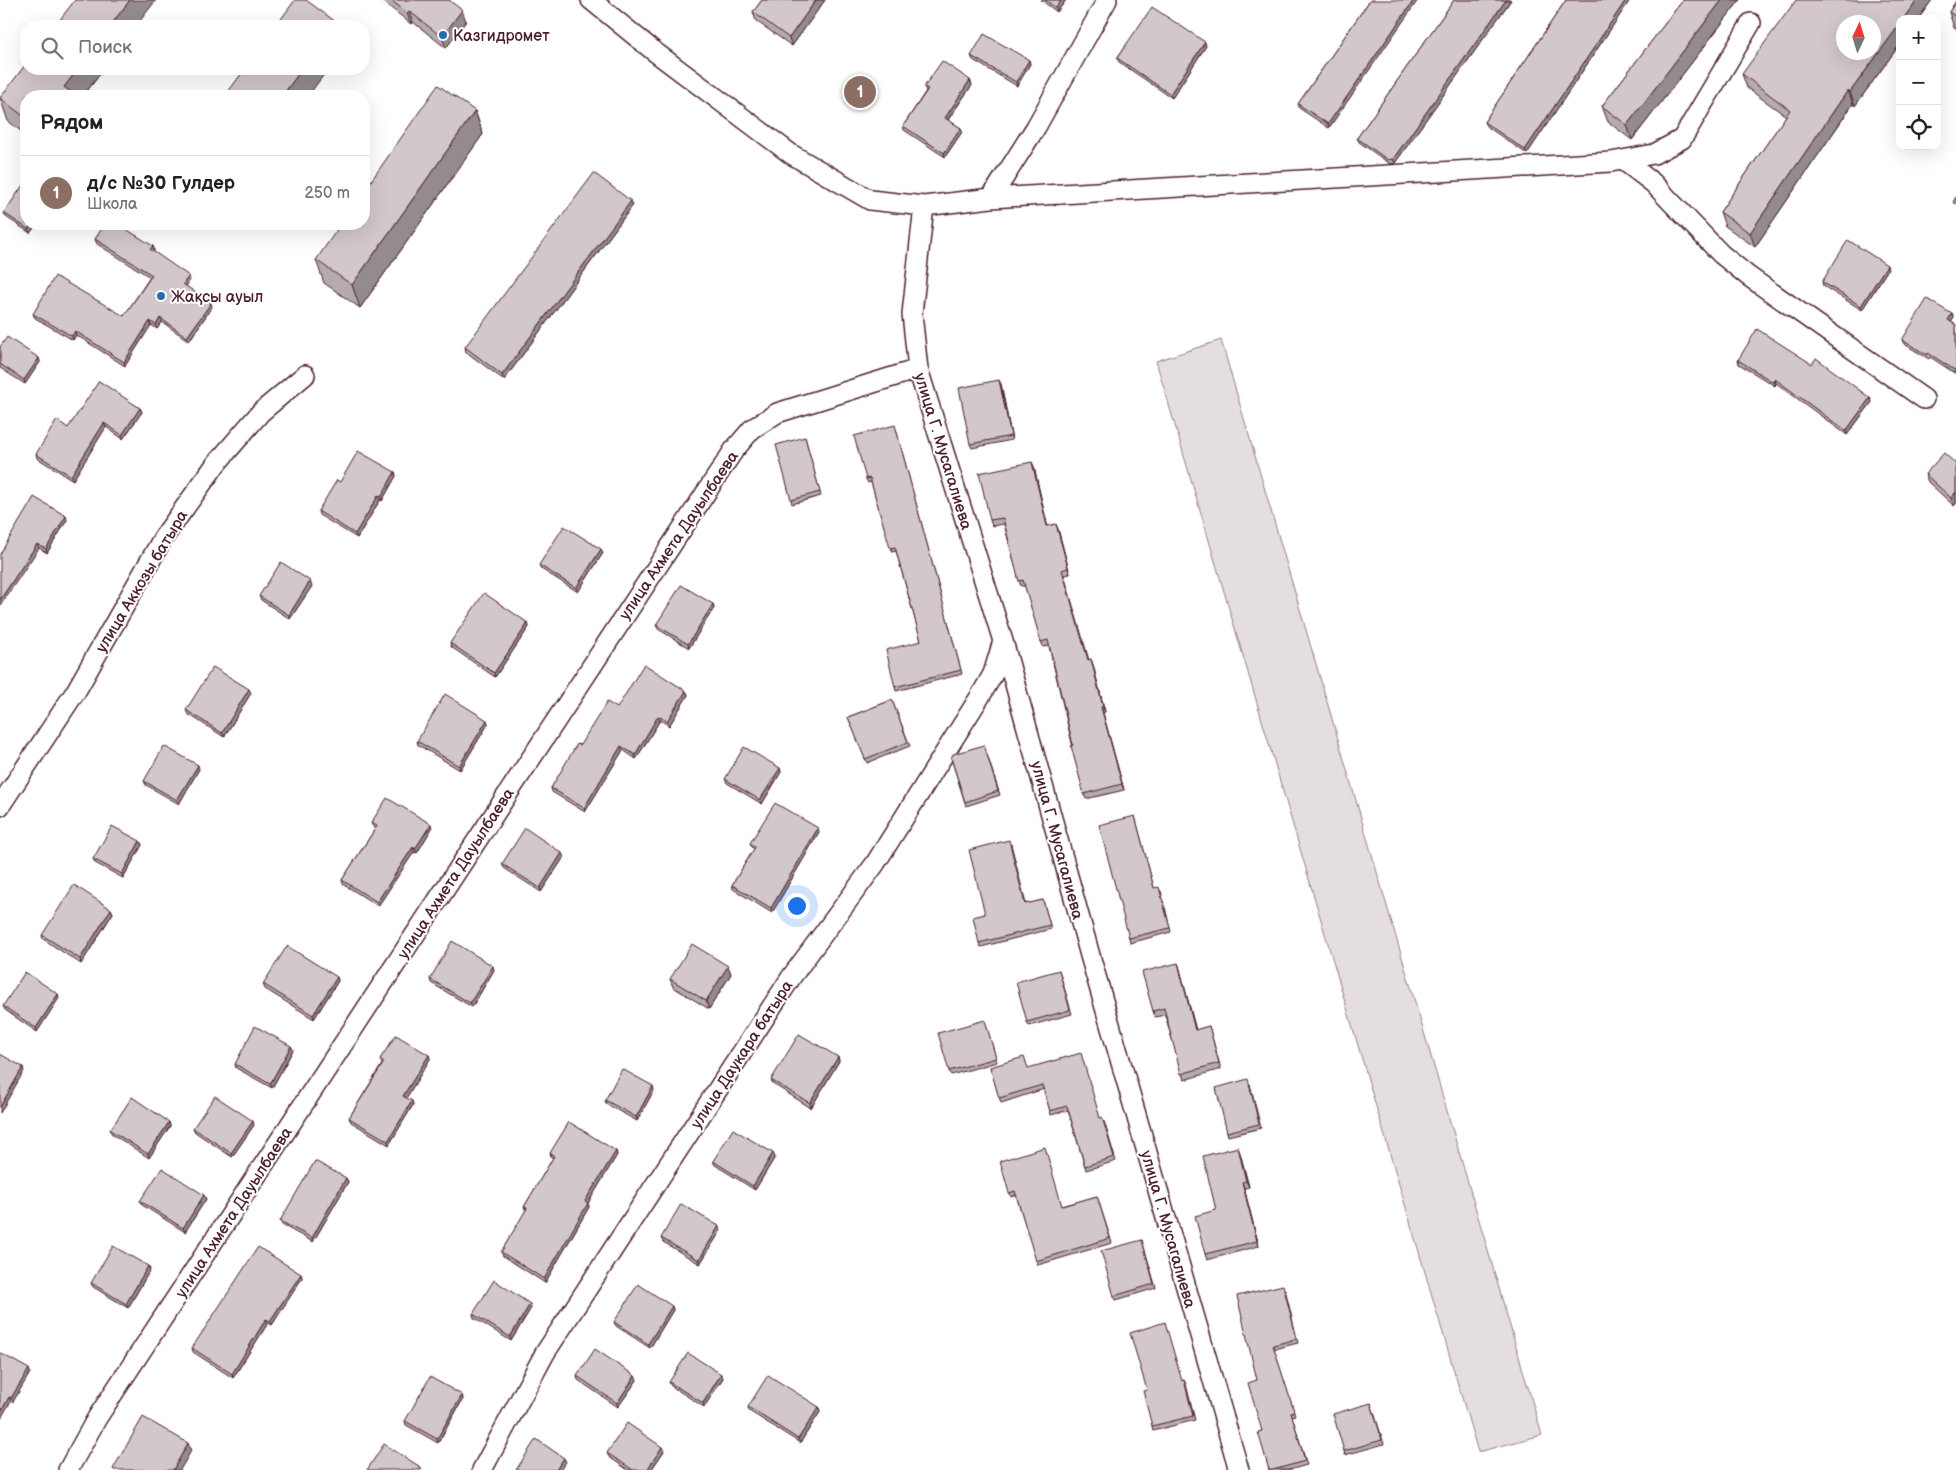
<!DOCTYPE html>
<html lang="ru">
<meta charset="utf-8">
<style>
body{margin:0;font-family:"Balsamiq Sans",sans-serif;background:#f2f2f2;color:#202124}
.controls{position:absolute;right:15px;top:15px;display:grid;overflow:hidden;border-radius:10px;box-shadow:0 5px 20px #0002}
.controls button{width:45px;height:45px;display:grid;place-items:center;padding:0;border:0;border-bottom:1px solid #e0e0e0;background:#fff;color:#202124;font:25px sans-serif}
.compass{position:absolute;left:1836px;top:15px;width:45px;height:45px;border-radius:50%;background:#fff;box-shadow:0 5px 20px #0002;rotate:4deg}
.you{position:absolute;left:796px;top:905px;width:18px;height:18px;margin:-12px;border:4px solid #fff;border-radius:50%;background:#1a73e8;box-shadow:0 0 0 8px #1a73e833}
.badge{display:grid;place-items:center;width:32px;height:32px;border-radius:50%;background:#111827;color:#fff;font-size:16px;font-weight:700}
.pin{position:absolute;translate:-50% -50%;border:2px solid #fff;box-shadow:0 1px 5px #0006}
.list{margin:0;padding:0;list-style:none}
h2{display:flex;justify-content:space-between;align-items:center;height:65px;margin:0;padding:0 20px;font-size:21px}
h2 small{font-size:16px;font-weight:400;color:#757577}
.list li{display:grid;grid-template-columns:32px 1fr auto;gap:15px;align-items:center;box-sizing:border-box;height:75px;padding:0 20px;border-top:1px solid #e0e0e0}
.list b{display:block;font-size:19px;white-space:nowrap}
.list p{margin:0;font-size:16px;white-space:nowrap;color:#757577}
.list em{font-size:16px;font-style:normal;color:#757577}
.icon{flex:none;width:28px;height:28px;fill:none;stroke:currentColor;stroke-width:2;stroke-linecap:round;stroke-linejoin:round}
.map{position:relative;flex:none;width:1956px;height:1470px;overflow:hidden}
.search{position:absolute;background:#fff;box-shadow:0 5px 20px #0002;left:20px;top:20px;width:350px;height:55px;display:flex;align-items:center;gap:12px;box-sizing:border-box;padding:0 18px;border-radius:20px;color:#757577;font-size:19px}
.panel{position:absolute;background:#fff;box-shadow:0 5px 20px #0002;left:20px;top:90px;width:350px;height:140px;border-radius:20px}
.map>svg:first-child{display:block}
.green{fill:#e5dee0;stroke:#987e86}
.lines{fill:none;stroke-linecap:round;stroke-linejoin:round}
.minor-casing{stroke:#4a1f2b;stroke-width:22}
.minor{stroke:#fff;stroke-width:19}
.wall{fill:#b5abaf;stroke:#4a1f2b}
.shaded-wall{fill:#938b8e;stroke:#4a1f2b}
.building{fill:#d2c7cb;stroke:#4a1f2b;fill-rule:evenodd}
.poi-dot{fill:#1f6fb2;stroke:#fff;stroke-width:2}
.labels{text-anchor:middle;stroke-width:4;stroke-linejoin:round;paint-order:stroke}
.poi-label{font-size:16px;fill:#4a1f2b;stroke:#fff;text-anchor:start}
.street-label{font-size:16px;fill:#4a1f2b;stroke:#fff}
</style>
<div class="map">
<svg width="1956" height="1470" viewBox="0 0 1956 1470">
<rect width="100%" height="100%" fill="#fff"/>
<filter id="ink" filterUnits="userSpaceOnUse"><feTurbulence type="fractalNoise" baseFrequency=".02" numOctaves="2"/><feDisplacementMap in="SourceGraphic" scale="10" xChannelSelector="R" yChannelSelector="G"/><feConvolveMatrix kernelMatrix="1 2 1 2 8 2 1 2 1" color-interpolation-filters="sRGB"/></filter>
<g filter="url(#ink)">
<path class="green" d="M1221 340 1542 1435 1478 1452 1156 361Z"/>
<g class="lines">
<defs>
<path id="minor" d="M591 0 655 52 791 154 870 200 924 206 991 198 1611 162 1654 154 1682 139 1751 23
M1623 160 1653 183 1721 254 1748 276 1924 399
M991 198 1036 127 1107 0
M924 206 912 314 918 369 1003 641 1091 959 1239 1470
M0 806 76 691 163 538 216 464 261 412 305 375
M68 1470 97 1418 734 450 752 429 777 413 918 369
M482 1470 545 1353 792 976 875 864 981 695 993 674 1003 641"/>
</defs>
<use href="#minor" class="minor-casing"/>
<use href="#minor" class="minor"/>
</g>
<path class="wall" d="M381 0H449L466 21 446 48 413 22 411 24Z
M762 0H825L792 46 756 21 753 12Z
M1041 0H1066L1057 12Z
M1370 0 1329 128 1299 108 1298 104Z
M1454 0H1511L1395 163 1390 164 1359 142 1357 138Z
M1566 0H1630L1527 154 1486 126 1484 122Z
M1683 0H1740L1632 140 1608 122 1602 106Z
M1932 0 1855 106 1853 104 1755 247 1725 226 1720 212 1786 116 1747 88 1742 74Z
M1956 1V29L1954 28 1949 12Z
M1206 46 1172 98 1119 62 1117 58Z
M971 56 1029 60 1030 64 1017 86 973 60Z
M26 69H104L83 96H26V135L8 121 0 98Z
M970 80 972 85 948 120 961 128 962 132 945 157 904 130 903 126 926 91 924 87Z
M475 111 483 134 360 308 324 283 316 260Z
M633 205 504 380 466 352 465 347Z
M4 213 37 224 30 233 6 217Z
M95 239 153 246 154 250 153 251 190 280 186 286 212 307 189 341 162 322 157 329 151 325 125 366 76 335 73 340 35 318 33 314 124 316 150 277 97 244Z
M1888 269 1862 310 1823 286 1822 282Z
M1952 314 1954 318 1951 322 1956 325V374L1930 357 1929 359 1904 344 1902 340Z
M0 347 39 358 40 362 25 384 0 368Z
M1738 360 1812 364 1870 398 1872 402 1847 435 1776 383 1775 386 1739 364Z
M1001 384 1012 440 972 448 970 444Z
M140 408 142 412 123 439 106 427 73 480 37 458 36 454 68 428Z
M896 429 962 674 896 691 895 687 921 641 896 551 892 552 871 482 868 483 866 479Z
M805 437 821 496 792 504 791 500Z
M1032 462 1034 467 1047 526 1058 529 1070 574 1064 575 1089 660 1091 659 1093 665 1105 712 1103 713 1124 790 1086 799 1084 794 1049 646 1043 647 1025 586H1021L1019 581 1004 524 992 526 990 520Z
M1956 464V504L1954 506 1928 482 1925 474Z
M395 472 396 476 382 501 380 500 357 538 319 515 318 511 340 482Z
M67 520 47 553 39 548 0 554Z
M603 553 578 592 541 569 539 565Z
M312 586 290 619 261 600 259 596Z
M713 604 714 608 689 648 658 629 656 625Z
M528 623 529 627 495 677 451 647 450 643Z
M686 691 688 695 669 726 660 720 636 759 623 750 585 812 552 792 551 788 580 745 617 708Z
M251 693 224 737 188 714 186 710Z
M892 700 910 746 867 763 848 717Z
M487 720 488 724 460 770 418 745 417 741Z
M984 745 1000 795 966 806 951 758Z
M780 768 781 772 762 804 727 783 725 779Z
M199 769 179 804 146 785 144 781Z
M1135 816 1154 888 1161 891 1171 932 1130 943 1129 938Z
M371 823 432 828 417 853 414 852 378 906 343 884 342 880 375 829 373 827Z
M819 832 772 913 733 889 732 885 754 849 752 847 750 843Z
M140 841 142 845 123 878 95 863 93 859Z
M1011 844 1026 904 1043 900 1051 929 981 947 979 943 985 914Z
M564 857 541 892 504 868 502 864Z
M111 909 113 913 81 964 43 939 42 935Z
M1178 963 1196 1030 1209 1026 1221 1069 1184 1080 1165 1015 1155 1017 1153 1011Z
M728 966 731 974 709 1009 673 987 670 979Z
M494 970 472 1007 431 983 430 979Z
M1059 970 1072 1014 1029 1026 1027 1022Z
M337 977 338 981 314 1019 265 989 263 984Z
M58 994 59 998 37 1032 5 1010 3 1006Z
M986 1024 997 1062 951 1075 949 1071Z
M291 1046 293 1050 272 1088 236 1068 235 1064Z
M429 1055 430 1059 406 1098 412 1101 413 1105 389 1145 351 1122 349 1118 382 1064 380 1059Z
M838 1057 839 1061 811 1108 773 1084 771 1080Z
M990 1067 1028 1068 1100 1118 1104 1121 1116 1161 1086 1170 1068 1110 1051 1115 1044 1089 1001 1103Z
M1250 1084 1261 1128 1228 1136 1227 1132Z
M654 1090 637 1121 606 1104 605 1100Z
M169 1122 170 1126 149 1158 112 1134 110 1130Z
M254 1125 232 1157 195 1132 193 1128Z
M616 1151 617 1155 588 1203 589 1207 545 1283 503 1256 501 1252 526 1211 524 1207 553 1158 551 1157 550 1153Z
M1240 1153 1249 1187 1244 1188 1259 1246 1207 1260 1205 1254 1216 1210Z
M775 1157 755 1190 715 1165 713 1161Z
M1000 1161 1063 1206 1097 1196 1112 1243 1038 1265 1016 1195 1011 1197Z
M346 1178 348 1182 313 1242 282 1225 280 1221Z
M206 1199 185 1232 142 1205 140 1201Z
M719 1226 721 1230 700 1264 663 1242 661 1238Z
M1142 1240 1156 1288 1116 1300 1114 1296Z
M148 1266 150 1270 128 1308 93 1287 91 1283Z
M301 1274 302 1278 272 1325 268 1323 233 1378 193 1352 192 1348Z
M1285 1289 1298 1343 1274 1349 1295 1415 1292 1416 1307 1465 1289 1470H1269L1262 1431 1257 1380Z
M672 1306 673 1310 650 1348 616 1326 614 1322Z
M531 1308 511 1341 474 1318 473 1314Z
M721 1374 723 1378 704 1407 671 1386 669 1382Z
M577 1376H635L637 1380 618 1407 578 1380Z
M1183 1380H1184L1186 1384 1195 1420 1153 1431 1152 1426Z
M462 1395 463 1399 438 1443 406 1425 405 1421Z
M1371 1403 1384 1444 1345 1455 1344 1451Z
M748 1407H819L820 1412 800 1443 749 1411Z
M664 1451 651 1470H628L609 1457 607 1453Z"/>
<path class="shaded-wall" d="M130 0H156L136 26H110Z
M816 0H825L792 46 789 38Z
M1061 0H1066L1057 12 1056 8Z
M1414 0H1418L1329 128 1328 124Z
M1506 0H1511L1395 163 1393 159Z
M1626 0H1630L1527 154 1525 150Z
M1722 0H1740L1632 140 1627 125Z
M1917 0H1932L1918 19H1903Z
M462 10 466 21 446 48 442 37Z
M409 11 413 22 411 24 407 13Z
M336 22 338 26H333Z
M1900 24V44L1855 106 1850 92Z
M1205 42 1206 46 1172 98 1170 94Z
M1029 60 1030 64 1017 86 1016 82Z
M78 69H104L83 96H67L64 87Z
M302 69H328L308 96H282Z
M970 80 972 85 946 122 945 118Z
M1848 90 1853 104 1755 247 1750 233Z
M475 111 483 134 360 308 352 285Z
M961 128 962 132 945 157 944 153Z
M631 201 633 205 504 380 502 375Z
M32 224H37L30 233 28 229Z
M153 246 154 250 152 254 150 249Z
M1887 265 1888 269 1862 310 1861 306Z
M189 276 190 280 185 288 183 284Z
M211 303 212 307 189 341 187 337Z
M1952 314 1954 318 1950 324 1948 320Z
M160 318 162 322 157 329 156 325Z
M150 321 151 325 125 366 124 362Z
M75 331 76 335 73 340 72 336Z
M39 358 40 362 25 384 24 380Z
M1775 379 1776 383 1775 386 1773 382Z
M999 380 1001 384 1012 440 1011 436Z
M1870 398 1872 402 1847 435 1846 431Z
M140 408 142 412 123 439 122 435Z
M104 423 106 427 73 480 71 476Z
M1032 462 1034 467 1049 532 1047 526Z
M395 472 396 476 382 501 381 497Z
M1956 492V504L1954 506 1951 498Z
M378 496 380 500 357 538 355 534Z
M66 516 67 520 47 553 46 549Z
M1056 524 1058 529 1070 574 1068 568Z
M37 544 39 548 0 606V600Z
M601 549 603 553 578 592 576 588Z
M310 581 312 586 290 619 289 615Z
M713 604 714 608 689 648 688 644Z
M528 623 529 627 495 677 494 673Z
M1091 659 1093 665 1105 712 1103 707Z
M249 689 251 693 224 737 222 733Z
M686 691 688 695 669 726 667 721Z
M1101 707 1103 713 1124 790 1122 784Z
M658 716 660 720 636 759 635 755Z
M487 720 488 724 460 770 459 766Z
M621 746 623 750 585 812 584 808Z
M198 765 199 769 179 804 177 800Z
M780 768 781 772 762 804 760 800Z
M431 824 432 828 417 853 415 849Z
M818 828 819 832 772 913 771 908Z
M140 841 142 845 123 878 122 874Z
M413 847 414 852 378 906 377 902Z
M562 853 564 857 541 892 540 888Z
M111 909 113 913 81 964 80 959Z
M1178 963 1180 969 1197 1036 1195 1030Z
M493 966 494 970 472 1007 470 1003Z
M728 966 731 974 709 1009 706 1001Z
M337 977 338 981 314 1019 313 1015Z
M58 994 59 998 37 1032 36 1028Z
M291 1046 293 1050 272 1088 270 1084Z
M429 1055 430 1059 405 1100 403 1096Z
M838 1057 839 1061 811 1108 810 1103Z
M23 1067 24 1071 0 1113V1107Z
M653 1086 654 1090 637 1121 636 1117Z
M412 1101 413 1105 389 1145 388 1141Z
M253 1121 254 1125 232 1157 231 1153Z
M169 1122 170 1126 149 1158 148 1154Z
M1238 1147 1240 1153 1249 1187 1246 1181Z
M616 1151 617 1155 588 1203 589 1207 545 1283 544 1279 585 1201Z
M773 1153 775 1157 755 1190 753 1186Z
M346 1178 348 1182 313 1242 312 1238Z
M1242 1182 1244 1188 1259 1246 1257 1241Z
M204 1195 206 1199 185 1232 183 1228Z
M719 1226 721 1230 700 1264 699 1260Z
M148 1266 150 1270 128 1308 126 1304Z
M301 1274 302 1278 272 1325 270 1321Z
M530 1304 531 1308 511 1341 510 1337Z
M672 1306 673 1310 650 1348 648 1344Z
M266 1319 268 1323 233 1378 232 1374Z
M29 1369 30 1373 13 1402 11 1398Z
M721 1374 723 1378 704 1407 703 1403Z
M635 1376 637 1380 618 1407 617 1403Z
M462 1395 463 1399 438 1443 437 1439Z
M9 1397 11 1401 0 1420V1413Z
M819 1407 820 1412 800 1443 798 1439Z
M188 1443 191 1451 180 1470H173Z
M662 1447 664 1451 651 1470H647Z
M564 1458 566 1462 560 1470H556Z"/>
<path class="building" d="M75 0H130L110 26H55Z
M295 0H306L336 22 333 26H276Z
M391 0H449L462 10 442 37 409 11 407 13Z
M762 0H816L789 38 753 12Z
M1045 0H1061L1056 8Z
M1370 0H1414L1328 124 1298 104Z
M1454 0H1506L1393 159 1388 160 1357 138Z
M1566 0H1626L1525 150 1484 122Z
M1683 0H1722L1627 125 1602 106Z
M1796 0H1917L1903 19H1900V24L1850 92 1848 90 1750 233 1720 212 1790 110 1742 74ZM1844 22H1874V52H1844Z
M1956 1V17L1949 12Z
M1152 7 1205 42 1170 94 1117 58Z
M984 34 1029 60 1016 82 971 56Z
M942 61 970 80 945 118 961 128 944 153 903 126 928 89 924 87Z
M26 64V69H78L64 87 76 96H26V118L0 98Z
M245 69H302L282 96H225Z
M438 85 475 111 352 285 316 260 341 224H364V191Z
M594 173 631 201 502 375 465 347Z
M25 182 26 183V224H32L28 229 4 213Z
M1956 197V204L1953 202Z
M105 224H118L153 246 150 249 189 276 183 284 211 303 187 337 160 318 156 325 150 321 124 362 75 331 72 336 33 314 55 276 124 316 152 275 95 239Z
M1848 240 1887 265 1861 306 1822 282Z
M1927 299 1952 314 1948 320 1956 325V371L1928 353 1927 355 1902 340Z
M1757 329 1812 364 1816 358 1870 398 1846 431 1775 379 1773 382 1738 360Z
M7 337 39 358 24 380 0 364V347Z
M999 380 1011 436 970 444 959 388Z
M99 381 140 408 122 435 104 423 71 476 36 454 57 420 68 428Z
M895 425 961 670 895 687 886 650 921 641 895 547 890 548 870 478 866 479 854 436Z
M805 437 820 492 791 500 776 445Z
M358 451 395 472 381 497 378 496 355 534 318 511 337 480 340 482Z
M1944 453 1956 464V492L1951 498 1925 474Z
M1032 462 1047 526 1056 524 1068 568 1062 570 1088 660 1091 659 1103 707H1101L1122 784 1084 794 1071 746 1073 745 1048 640 1041 642 1023 580 1019 581 1003 518 990 520 979 473Z
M34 497 66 516 46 549 37 544 0 600V554Z
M564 526 601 549 576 588 539 565Z
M281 562 310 581 289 615 259 596Z
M681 585 713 604 688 644 656 625Z
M484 593 528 623 494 673 450 643Z
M644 664 686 691 667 721 658 716 635 755 621 746 584 808 551 788 577 744 580 745 607 702 617 708Z
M213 667 249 689 222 733 186 710Z
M445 694 487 720 459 766 417 741Z
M892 700 908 742 865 759 848 717Z
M984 745 998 791 965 802 951 758 953 754Z
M164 746 198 765 177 800 144 781Z
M744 747 780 768 760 800 725 779Z
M387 798 431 824 415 849 413 847 377 902 342 880 377 826 371 823Z
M775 803 818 828 771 908 732 885 755 847 750 843Z
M1135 816 1154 888 1159 887 1170 928 1129 938 1099 825Z
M112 826 140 841 122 874 93 859Z
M525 828 562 853 540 888 502 864Z
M1009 840 1025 904 1043 900 1050 925 979 943 973 917 985 914 969 850Z
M74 885 111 909 80 959 42 935Z
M452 941 493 966 470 1003 430 979Z
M692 944 728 966 706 1001 670 979Z
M287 946 337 977 313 1015 263 984Z
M1178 963 1195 1030 1209 1026 1219 1063 1181 1074 1164 1008 1153 1011 1142 972Z
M1059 970 1070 1010 1027 1022 1016 982Z
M25 972 58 994 36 1028 3 1006Z
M985 1020 996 1058 949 1071 938 1033Z
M255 1026 291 1046 270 1084 235 1064Z
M799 1034 838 1057 810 1103 771 1080Z
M396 1035 429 1055 403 1096 412 1101 388 1141 349 1118 384 1062 380 1059Z
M1081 1053 1100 1118 1102 1117 1114 1157 1085 1166 1067 1106 1050 1111 1042 1085 999 1098 990 1067 1024 1057 1028 1068Z
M0 1054 23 1067 0 1107Z
M622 1069 653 1086 636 1117 605 1100Z
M1248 1079 1259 1124 1227 1132 1216 1088Z
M215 1096 253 1121 231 1153 193 1128Z
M132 1097 169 1122 148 1154 110 1130Z
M569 1122 616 1151 585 1201 588 1203 544 1279 501 1252 527 1208 524 1207 554 1156 550 1153Z
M733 1129 773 1153 753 1186 713 1161Z
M1045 1147 1062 1206 1097 1196 1110 1238 1036 1261 1015 1191 1009 1193 1000 1161Z
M1238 1147 1246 1181 1242 1182 1257 1241 1205 1254 1195 1216 1216 1210 1203 1156Z
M315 1161 346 1178 312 1238 280 1221Z
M162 1168 204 1195 183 1228 140 1201Z
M681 1204 719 1226 699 1260 661 1238Z
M1142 1240 1154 1284 1114 1296 1101 1251Z
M113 1246 148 1266 126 1304 91 1283Z
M258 1247 301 1274 270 1321 266 1319 232 1374 192 1348Z
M494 1280 530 1304 510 1337 473 1314Z
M638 1284 672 1306 648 1344 614 1322Z
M1283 1285 1297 1339 1273 1345 1294 1411 1291 1412 1305 1461 1273 1470H1269L1258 1432 1262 1431 1248 1383 1257 1380 1237 1296Z
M1165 1322 1182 1381 1184 1380 1193 1416 1152 1426 1143 1391 1147 1390 1130 1333Z
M595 1349 635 1376 617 1403 577 1376Z
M0 1353 29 1369 11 1398 9 1397 0 1413Z
M688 1353 721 1374 703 1403 669 1382Z
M768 1375 819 1407 798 1439 748 1407Z
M430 1377 462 1395 437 1439 405 1421Z
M1371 1403 1382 1440 1344 1451 1333 1414Z
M143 1417 188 1443 173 1470H114L113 1469Z
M627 1423 662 1447 647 1470H633L607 1453Z
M536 1439 564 1458 556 1470H516Z
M384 1444 422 1468 421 1470H367Z"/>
</g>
<g class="poi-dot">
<circle cx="443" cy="35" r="5"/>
<circle cx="161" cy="296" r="5"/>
</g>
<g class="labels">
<g class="poi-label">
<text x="453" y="41">Казгидромет</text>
<text x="171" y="302">Жақсы ауыл</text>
</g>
<g class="street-label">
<text transform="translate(944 451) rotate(73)" y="6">улица Г. Мусагалиева</text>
<text transform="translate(678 535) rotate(-56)" y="6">улица Ахмета Дауылбаева</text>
<text transform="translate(141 581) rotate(-59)" y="6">улица Аккозы батыра</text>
<text transform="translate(1058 840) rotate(75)" y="6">улица Г. Мусагалиева</text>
<text transform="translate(455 873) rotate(-57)" y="6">улица Ахмета Дауылбаева</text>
<text transform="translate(741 1054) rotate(-57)" y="6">улица Даукара батыра</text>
<text transform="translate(233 1212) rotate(-57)" y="6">улица Ахмета Дауылбаева</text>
<text transform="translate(1169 1229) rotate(74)" y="6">улица Г. Мусагалиева</text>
</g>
</g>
</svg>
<div class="controls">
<button>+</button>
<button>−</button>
<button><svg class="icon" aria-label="locate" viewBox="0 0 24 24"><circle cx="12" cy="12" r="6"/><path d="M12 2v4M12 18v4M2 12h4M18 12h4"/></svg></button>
</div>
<svg class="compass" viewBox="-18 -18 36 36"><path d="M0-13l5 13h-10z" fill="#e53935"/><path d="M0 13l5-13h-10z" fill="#757577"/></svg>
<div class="you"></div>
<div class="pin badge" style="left:860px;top:92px;background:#8d6e63">1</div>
<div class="search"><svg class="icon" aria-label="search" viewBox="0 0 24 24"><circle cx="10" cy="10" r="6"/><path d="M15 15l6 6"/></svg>Поиск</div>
<section class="panel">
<h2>Рядом<small></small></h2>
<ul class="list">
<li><span class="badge" style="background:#8d6e63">1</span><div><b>д/с №30 Гулдер</b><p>Школа</p></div><em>250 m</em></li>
</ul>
</section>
</div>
